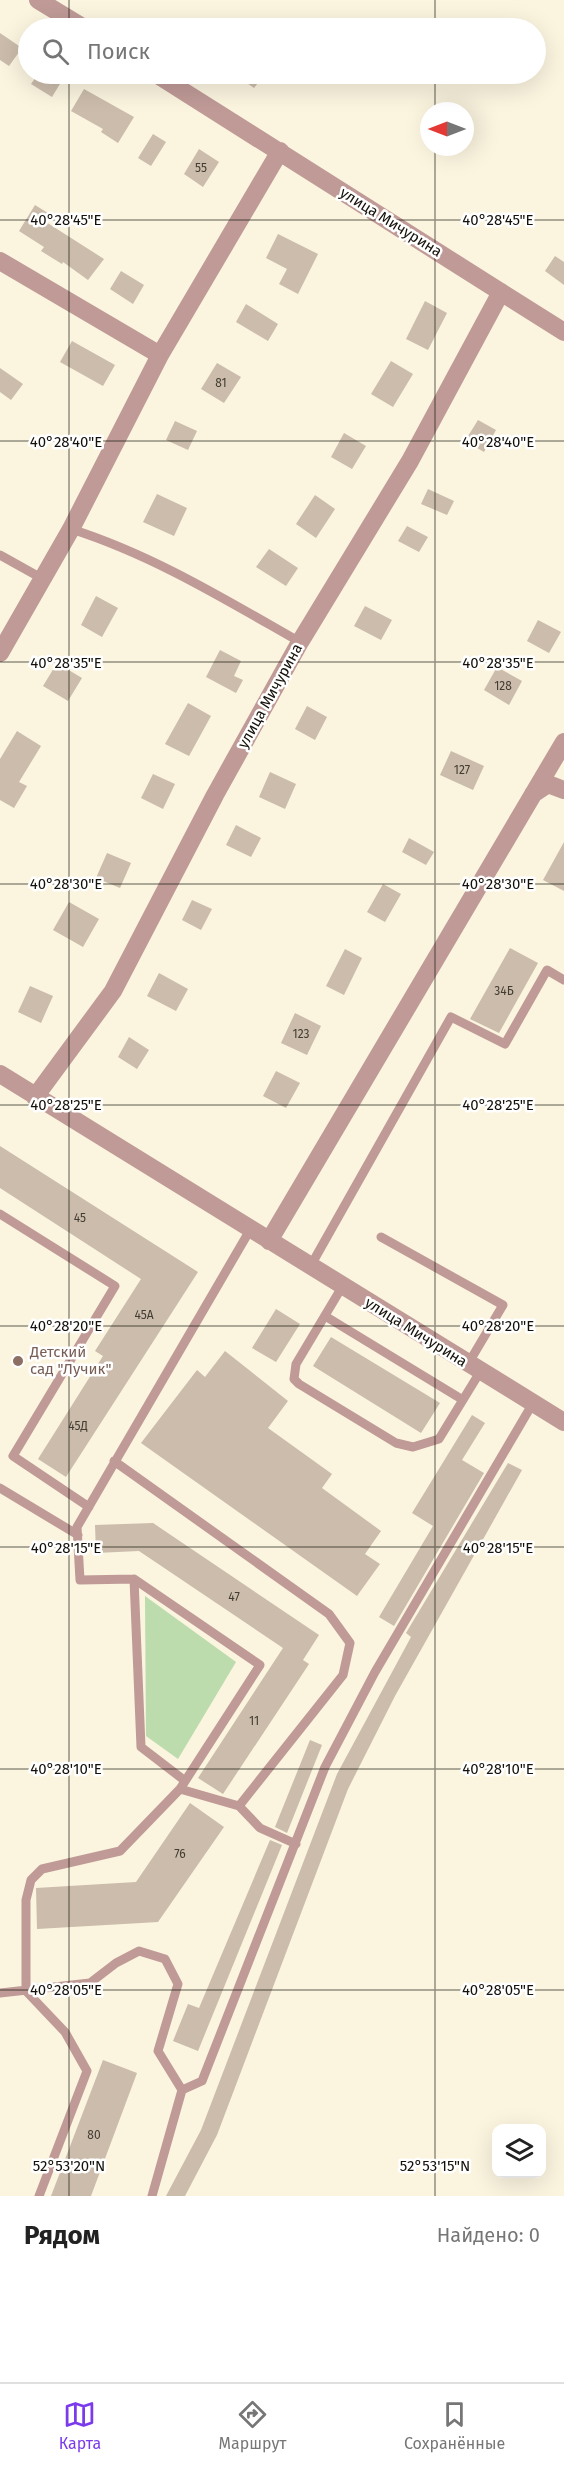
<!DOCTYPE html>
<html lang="ru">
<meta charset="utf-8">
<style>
body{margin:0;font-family:"Fira Sans",sans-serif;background:#f6f6f6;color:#222}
.controls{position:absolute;right:18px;bottom:18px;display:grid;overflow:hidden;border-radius:12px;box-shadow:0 6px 24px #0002}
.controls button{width:54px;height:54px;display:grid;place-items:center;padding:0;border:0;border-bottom:2px solid #e0e0e0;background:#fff;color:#222;font:30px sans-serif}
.compass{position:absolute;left:420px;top:102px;width:54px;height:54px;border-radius:50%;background:#fff;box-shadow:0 6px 24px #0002;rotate:270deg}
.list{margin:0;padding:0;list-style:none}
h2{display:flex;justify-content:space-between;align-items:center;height:78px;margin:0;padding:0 24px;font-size:26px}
h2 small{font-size:20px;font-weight:400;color:#767676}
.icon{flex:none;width:33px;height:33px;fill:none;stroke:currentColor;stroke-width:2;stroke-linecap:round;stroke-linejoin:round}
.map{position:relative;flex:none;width:564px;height:2196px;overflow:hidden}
.search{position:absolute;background:#fff;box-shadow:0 6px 24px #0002;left:18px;right:18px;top:18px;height:66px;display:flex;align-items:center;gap:15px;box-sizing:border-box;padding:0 21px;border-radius:33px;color:#767676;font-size:22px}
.sheet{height:186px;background:#fff}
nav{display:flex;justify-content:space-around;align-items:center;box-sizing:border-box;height:84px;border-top:2px solid #e0e0e0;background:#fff;font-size:16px;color:#767676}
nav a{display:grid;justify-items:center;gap:3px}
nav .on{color:#7c3aed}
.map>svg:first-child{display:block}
.green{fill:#bcdcad}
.building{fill:#cbbcab}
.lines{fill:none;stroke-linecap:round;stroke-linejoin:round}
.lane{stroke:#bf9a97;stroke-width:9}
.street{stroke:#bf9a97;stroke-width:18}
.ticks{fill:none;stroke:#14110a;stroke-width:1.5;stroke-opacity:0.45}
.education-dot{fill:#8d6e63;stroke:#fff;stroke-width:2}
.labels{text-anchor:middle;stroke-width:5;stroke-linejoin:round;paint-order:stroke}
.number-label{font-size:12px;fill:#423c32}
.street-label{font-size:15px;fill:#14110a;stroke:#fff}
.education-label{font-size:15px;fill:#785e54;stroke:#fff;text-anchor:start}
.ticks-label{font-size:15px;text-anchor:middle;fill:#14110a;stroke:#fff;stroke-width:5;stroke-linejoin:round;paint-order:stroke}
</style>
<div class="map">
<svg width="564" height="2196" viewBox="0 0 564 2196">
<rect width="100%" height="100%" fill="#fbf4df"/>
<path class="green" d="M145 1596 236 1662 178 1759 146 1736Z"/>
<path class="building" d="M0 33 22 48 9 66 0 60Z
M38 74H66L52 97 31 84Z
M234 74H265L254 88Z
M84 89 134 117 118 143 101 132 103 129 71 111Z
M153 134 166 142 151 166 138 158Z
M199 149 219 162 203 187 184 174Z
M35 205 51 215 46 222 104 259 88 280 63 262 62 264 41 251 44 247 19 231Z
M278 234 318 254 298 294 279 284 287 269 266 258Z
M555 256 564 262V285L545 271Z
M121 271 144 285 133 304 110 289Z
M425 301 447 313 428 350 406 339Z
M246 304 278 324 268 341 236 322Z
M72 341 115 365 103 386 60 362Z
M391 361 413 374 393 407 371 394Z
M217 363 241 377 224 403 201 389Z
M0 368 23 384 11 400 0 392Z
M478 420 496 430 484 452 465 441Z
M175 421 197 431 188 450 166 440Z
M344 433 366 446 352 469 331 457Z
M428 489 454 501 447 515 421 504Z
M157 494 187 508 174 536 143 522Z
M315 495 335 509 316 538 296 524Z
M407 526 428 537 419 552 398 541Z
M269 549 298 568 286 586 256 567Z
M96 596 118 608 102 637 81 625Z
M365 606 392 620 381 640 354 626Z
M538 620 561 632 549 653 527 641Z
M220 650 241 661 234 676 243 680 236 693 206 677Z
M57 663 82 678 68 701 43 686Z
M497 667 522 681 509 705 484 690Z
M188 703 211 716 189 756 165 744Z
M307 706 327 717 315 740 295 729Z
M17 731 41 746 19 782 27 786 14 808 0 800V759Z
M451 751 484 766 473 790 440 775Z
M270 772 296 784 285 809 259 797Z
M153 774 175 784 163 809 141 798Z
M236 825 261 838 251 857 226 845Z
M409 838 434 852 426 865 402 852Z
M564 842V891L543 880Z
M107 853 131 863 120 888 96 878Z
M383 884 401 894 385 922 367 912Z
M192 900 212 909 201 930 182 920Z
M69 902 99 919 83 947 53 930Z
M510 948 538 963 499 1033 470 1019Z
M345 949 362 958 344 995 326 986Z
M159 973 188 989 176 1011 147 996Z
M30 986 53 996 41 1023 18 1012Z
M295 1013 321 1026 307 1055 281 1043Z
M129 1037 149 1050 137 1069 118 1057Z
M276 1071 300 1083 286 1108 263 1096Z
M0 1146 198 1272 66 1477 38 1459 103 1356 95 1351 141 1279 0 1188Z
M276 1309 300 1324 276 1362 252 1348Z
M331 1337 440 1403 421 1433 313 1366Z
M225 1351 288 1401 268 1428 332 1474 322 1488 381 1531 365 1554 380 1564 357 1596 141 1443 197 1370 205 1377Z
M472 1415 485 1423 462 1460 484 1473 394 1626 379 1617 433 1526 412 1513Z
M508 1463 522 1470 395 1696 348 1789 217 2135 185 2196H166L201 2130 337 1774 411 1637 406 1633Z
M153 1523 319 1635 303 1660 309 1664 223 1794 198 1778 283 1648 139 1551 96 1553 95 1525Z
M310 1740 322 1745 287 1833 275 1827Z
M190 1803 224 1827 158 1922 37 1929 36 1888 136 1882Z
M270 1840 282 1845 198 2051 173 2041 188 2004 199 2008Z
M103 2060 137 2073 91 2196H51Z"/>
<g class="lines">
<path class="lane" d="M71 529C153 555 226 600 300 642
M0 555 43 579
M0 1214 115 1286 13 1456 89 1507
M381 1237 503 1305 468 1364
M310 1267 451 1017 505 1044 547 970 564 980
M342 1287 296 1364 294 1379 299 1384 396 1443 413 1447 439 1439 480 1372
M325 1316 463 1400
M114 1461 329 1614 350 1643 343 1675 239 1806
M0 1488 78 1535
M134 1579 80 1580 77 1527 250 1230
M180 1789 260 1665 134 1579 141 1747 184 1780
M0 1993 90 1983 116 1963 139 1951 165 1959 178 1984 158 2051 182 2090 152 2196
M182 2090 202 2081 325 1767 375 1672 533 1403
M39 2196 87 2071 65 2032 26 1991V1900L31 1880 42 1869 120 1851 180 1789 239 1806 260 1828 296 1844"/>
<path class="street" d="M38 0 84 28
M156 74 564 332
M0 261 160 355
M0 653 71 529 160 355 280 151
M533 794 548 784 564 790
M0 1074 564 1422
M35 1097 113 991 215 795 300 642 410 461 501 292
M269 1241 564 742"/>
</g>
<path class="ticks" d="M69 0V28M435 0V28M69 74V2196M435 74V111M435 147V2196M0 220H564M0 441H564M0 662H564M0 884H564M0 1105H564M0 1326H564M0 1547H564M0 1769H564M0 1990H564"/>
<circle class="education-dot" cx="18" cy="1361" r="6"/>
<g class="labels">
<g class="number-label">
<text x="201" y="172">55</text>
<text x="221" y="387">81</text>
<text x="503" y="690">128</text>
<text x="462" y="774">127</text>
<text x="504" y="995">34Б</text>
<text x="301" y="1038">123</text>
<text x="80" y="1222">45</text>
<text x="144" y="1319">45А</text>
<text x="78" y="1430">45Д</text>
<text x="234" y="1601">47</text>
<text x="254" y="1725">11</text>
<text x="180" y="1858">76</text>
<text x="94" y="2139">80</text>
</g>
<g class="street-label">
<text transform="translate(391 222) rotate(32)" y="5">улица Мичурина</text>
<text transform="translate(270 696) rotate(-61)" y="5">улица Мичурина</text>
<text transform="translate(416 1332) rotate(32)" y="5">улица Мичурина</text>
</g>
<g class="education-label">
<text x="30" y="1357">Детский<tspan x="30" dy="17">сад "Лучик"</tspan></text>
</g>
</g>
<g class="ticks-label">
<text x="498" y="225">40°28'45"E</text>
<text x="66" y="225">40°28'45"E</text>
<text x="498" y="447">40°28'40"E</text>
<text x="66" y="447">40°28'40"E</text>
<text x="498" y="668">40°28'35"E</text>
<text x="66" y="668">40°28'35"E</text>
<text x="66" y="889">40°28'30"E</text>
<text x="498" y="889">40°28'30"E</text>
<text x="498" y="1110">40°28'25"E</text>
<text x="66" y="1110">40°28'25"E</text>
<text x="498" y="1331">40°28'20"E</text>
<text x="66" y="1331">40°28'20"E</text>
<text x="66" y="1553">40°28'15"E</text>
<text x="498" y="1553">40°28'15"E</text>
<text x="66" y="1774">40°28'10"E</text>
<text x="498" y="1774">40°28'10"E</text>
<text x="66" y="1995">40°28'05"E</text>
<text x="498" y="1995">40°28'05"E</text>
<text x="69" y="2171">52°53'20"N</text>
<text x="435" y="2171">52°53'15"N</text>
</g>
</svg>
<div class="controls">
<button><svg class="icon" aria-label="layers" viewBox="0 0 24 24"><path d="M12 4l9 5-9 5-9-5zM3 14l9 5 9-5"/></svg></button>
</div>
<svg class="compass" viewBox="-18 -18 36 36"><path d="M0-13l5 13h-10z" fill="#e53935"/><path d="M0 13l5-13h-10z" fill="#767676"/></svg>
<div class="search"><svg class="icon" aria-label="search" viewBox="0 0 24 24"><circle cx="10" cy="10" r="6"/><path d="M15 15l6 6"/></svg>Поиск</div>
</div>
<section class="sheet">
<h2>Рядом<small>Найдено: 0</small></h2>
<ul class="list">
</ul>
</section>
<nav>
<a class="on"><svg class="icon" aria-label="map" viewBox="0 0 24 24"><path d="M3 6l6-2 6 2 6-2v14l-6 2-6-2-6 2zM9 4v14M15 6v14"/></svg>Карта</a>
<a><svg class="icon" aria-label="directions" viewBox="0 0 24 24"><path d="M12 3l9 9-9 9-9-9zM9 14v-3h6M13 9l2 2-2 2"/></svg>Маршрут</a>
<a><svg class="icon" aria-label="saved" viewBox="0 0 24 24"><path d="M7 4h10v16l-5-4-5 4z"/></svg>Сохранённые</a>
</nav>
